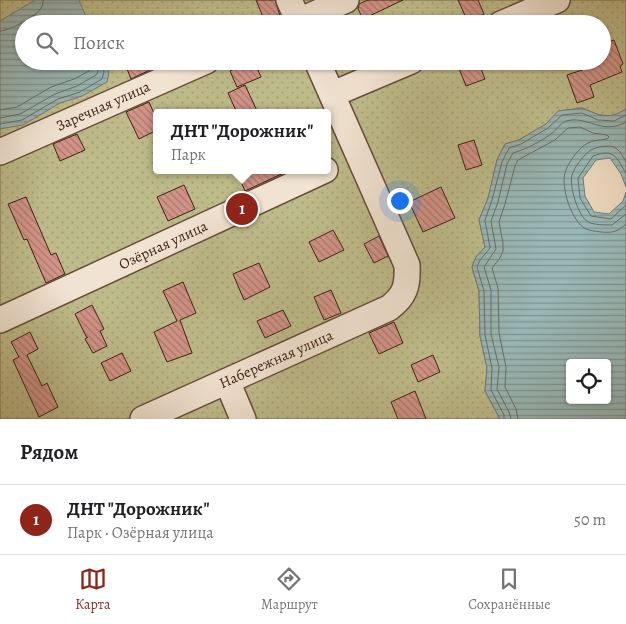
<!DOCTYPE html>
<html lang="ru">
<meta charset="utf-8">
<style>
body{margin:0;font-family:Alegreya,serif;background:#f6f6f6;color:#202124}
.controls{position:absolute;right:15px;bottom:15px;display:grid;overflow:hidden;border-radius:5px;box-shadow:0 1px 4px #0004}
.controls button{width:45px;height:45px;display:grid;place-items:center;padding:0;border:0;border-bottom:1px solid #e0e0e0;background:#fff;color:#202124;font:25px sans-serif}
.you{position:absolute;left:399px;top:200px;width:18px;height:18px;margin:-12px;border:4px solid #fff;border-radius:50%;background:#1a73e8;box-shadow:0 0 0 8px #1a73e833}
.badge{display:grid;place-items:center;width:32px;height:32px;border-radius:50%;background:#8f2418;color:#fff;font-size:16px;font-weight:700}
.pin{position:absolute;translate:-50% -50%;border:2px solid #fff;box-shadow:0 1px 5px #0006}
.popup{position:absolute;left:153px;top:109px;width:178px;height:65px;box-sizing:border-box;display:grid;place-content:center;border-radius:5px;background:#fff;filter:drop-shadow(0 1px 4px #0005);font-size:16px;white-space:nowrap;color:#757577}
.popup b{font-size:19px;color:#202124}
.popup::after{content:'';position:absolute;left:50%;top:100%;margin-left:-10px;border:10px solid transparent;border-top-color:#fff}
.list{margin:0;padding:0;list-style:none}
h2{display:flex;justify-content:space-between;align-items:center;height:65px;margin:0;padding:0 20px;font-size:21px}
h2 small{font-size:16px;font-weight:400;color:#757577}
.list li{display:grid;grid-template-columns:32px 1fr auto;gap:15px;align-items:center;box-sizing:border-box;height:70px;padding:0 20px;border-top:1px solid #e0e0e0}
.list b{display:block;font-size:19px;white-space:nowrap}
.list p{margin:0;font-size:16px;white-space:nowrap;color:#757577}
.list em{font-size:16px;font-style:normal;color:#757577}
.icon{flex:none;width:28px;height:28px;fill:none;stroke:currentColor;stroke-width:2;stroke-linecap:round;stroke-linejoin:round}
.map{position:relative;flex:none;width:626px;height:419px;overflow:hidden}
.search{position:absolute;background:#fff;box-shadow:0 1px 4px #0004;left:15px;right:15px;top:15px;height:55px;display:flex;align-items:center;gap:12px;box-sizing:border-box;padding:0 18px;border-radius:28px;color:#757577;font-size:19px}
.sheet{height:135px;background:#fff}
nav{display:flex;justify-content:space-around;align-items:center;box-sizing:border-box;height:70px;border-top:1px solid #e0e0e0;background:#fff;font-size:14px;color:#757577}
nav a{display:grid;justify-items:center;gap:2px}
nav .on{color:#8f2418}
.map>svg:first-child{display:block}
.grass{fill:url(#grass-dots);stroke:#7e6e4d;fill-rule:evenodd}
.water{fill:url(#water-rules);stroke:#757b73;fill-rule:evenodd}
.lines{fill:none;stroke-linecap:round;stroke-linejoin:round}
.shore{stroke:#6c6c62;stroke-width:1}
.building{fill:url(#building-back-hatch);stroke:#3e2010}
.minor-casing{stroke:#694d3a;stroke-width:28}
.minor{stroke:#f1e3d2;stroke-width:25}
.labels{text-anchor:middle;stroke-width:4;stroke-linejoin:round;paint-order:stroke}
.street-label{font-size:15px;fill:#3e2010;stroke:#f1e3d2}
</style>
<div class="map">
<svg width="626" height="419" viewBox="0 0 626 419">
<defs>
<pattern id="grass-dots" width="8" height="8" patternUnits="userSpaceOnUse" patternTransform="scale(1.25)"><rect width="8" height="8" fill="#bebb8a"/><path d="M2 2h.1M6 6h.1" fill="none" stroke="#a4a076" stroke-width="1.8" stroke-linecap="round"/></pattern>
<pattern id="water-rules" width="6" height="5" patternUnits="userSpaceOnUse" patternTransform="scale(1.25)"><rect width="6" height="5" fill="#99b7b5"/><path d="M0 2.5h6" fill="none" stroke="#7e9492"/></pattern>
<pattern id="building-back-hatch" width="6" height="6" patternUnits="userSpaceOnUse" patternTransform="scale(1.25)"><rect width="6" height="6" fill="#d29489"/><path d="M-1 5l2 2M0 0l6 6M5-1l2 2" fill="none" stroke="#ac786f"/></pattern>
</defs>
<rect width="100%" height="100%" fill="#e9d4b9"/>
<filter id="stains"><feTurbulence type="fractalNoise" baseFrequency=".004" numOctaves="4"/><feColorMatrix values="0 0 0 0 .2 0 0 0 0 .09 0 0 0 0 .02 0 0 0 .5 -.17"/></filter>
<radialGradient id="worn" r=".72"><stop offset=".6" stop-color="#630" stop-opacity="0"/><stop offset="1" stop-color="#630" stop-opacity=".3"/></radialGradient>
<path class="grass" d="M0 0H626V109L615 116 599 115 582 108 559 111 546 124 519 140 505 144 497 160 488 199 479 220 485 247 476 257 472 267 479 291 480 336 487 368 485 391 500 419H0ZM24 24H602V61H24ZM157 113H327V170H157Z"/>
<path class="water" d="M35 0H79L89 24H24V61H107L109 72 107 82 82 96 60 103 23 125 0 129V21Z
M582 108C601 116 608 120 626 109V187L621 174 610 158 596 160 583 178 585 196 594 212 609 214 623 201 626 192V419H500L485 391 487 368 480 336 479 291 472 267 476 257 485 247 479 220 488 198 497 160 505 144 519 140 546 124 558 111ZM570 363H607V400H570Z"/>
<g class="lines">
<path class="shore" d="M0 31C9 31 37 16 41 8 43 5 43 4 43 0
M0 110 17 107 51 87 74 79 89 71V61
M0 118 20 114 55 94 77 86 96 75 98 72 96 61
M0 124 22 120 58 99 80 92 102 79 104 72 102 61
M626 162C623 157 620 150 614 147 608 145 596 147 591 150 584 154 574 168 572 175 569 186 578 216 588 222 594 225 605 225 612 225L626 214
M626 174C617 157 614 148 593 156L578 178 580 198 591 216 611 219 626 205
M504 419V415L491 390 492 368 485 335 484 291 477 267 480 260 490 248 485 220 492 200 502 162 509 148 521 144 548 128 562 115 582 113 598 120 614 121 626 115
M511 419 509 412 497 389 499 367 491 334V290L484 267 496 249 491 221 498 202 507 164 513 153C526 149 540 142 551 134 557 130 560 123 566 121 588 115 602 136 626 122
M518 419 516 409 505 387 506 367 499 333 498 288 492 268 500 258 503 251V243L499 222 505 204 515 166 518 160 555 140 568 128 580 127 593 133 607 135 609 137 607 139C601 140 594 140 588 143 579 147 567 164 565 173 561 188 571 218 583 227 588 231 595 231 601 232 612 233 618 232 626 224"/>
</g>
<path class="building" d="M256 0H275L280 16 278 21 271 24H266Z
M368 0H403L363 19 358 9 359 4Z
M458 0H478L484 14 468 22Z
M614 40 623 64 620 66 622 72 590 85 594 97 577 103 567 75 594 66 592 61H602V44Z
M124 61H147L150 70 131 79Z
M250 61H254L261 77 237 87 230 71Z
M456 61H478L485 79 466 86Z
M245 85 258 113H237L228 93Z
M149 102 157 120V130L139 139 126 112Z
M77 134 85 150 60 161 53 144Z
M474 140 482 165 466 170 458 145Z
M250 170H290L245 191 238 175Z
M184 185 195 209 168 221 157 197Z
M441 187 455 218 423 232 409 202Z
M26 197 51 255 56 253 65 274 46 283 27 239 24 240 8 204Z
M333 230 344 250 319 262 309 242Z
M379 236 388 256 374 263 364 244Z
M259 263 270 287 244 300 233 274Z
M183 282 196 313 180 320 192 353 167 362 154 332 177 321 163 291Z
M331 290 341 313 324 320 314 297Z
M92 305 104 329 100 331 107 346 93 353 85 339 88 337 87 338 75 314Z
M283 310 291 326 265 338 257 321Z
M394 322 403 343 379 354 369 333Z
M30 332 38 349 27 355 42 386 47 383 58 407 39 417 13 360 19 357 11 342Z
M122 353 131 371 110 381 101 363Z
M433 355 440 372 418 382 411 365Z
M415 391 426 419H398L391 402Z"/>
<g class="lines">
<defs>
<path id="minor" d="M289 0 300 24
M292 24 346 0
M501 24 557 0
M333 94 411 61
M0 152 206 61
M0 320 325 170
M227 381 243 419
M143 419 389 308C405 296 408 286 407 265L317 61"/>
</defs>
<use href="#minor" class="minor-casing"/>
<use href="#minor" class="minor"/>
</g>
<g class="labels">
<g class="street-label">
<text transform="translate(103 106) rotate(-24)" y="5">Заречная улица</text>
<text transform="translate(163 245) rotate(-25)" y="5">Озёрная улица</text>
<text transform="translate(276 359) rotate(-24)" y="5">Набережная улица</text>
</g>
</g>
<rect width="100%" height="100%" filter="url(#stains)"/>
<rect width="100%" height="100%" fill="url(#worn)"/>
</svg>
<div class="controls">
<button><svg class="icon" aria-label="locate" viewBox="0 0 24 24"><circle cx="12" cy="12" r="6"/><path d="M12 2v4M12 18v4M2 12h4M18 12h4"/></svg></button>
</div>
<div class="you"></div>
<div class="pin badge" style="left:242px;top:209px">1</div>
<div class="popup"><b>ДНТ &quot;Дорожник&quot;</b>Парк</div>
<div class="search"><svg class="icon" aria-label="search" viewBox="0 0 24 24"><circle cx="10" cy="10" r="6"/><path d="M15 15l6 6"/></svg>Поиск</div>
</div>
<section class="sheet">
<h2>Рядом<small></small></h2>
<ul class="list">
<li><span class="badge">1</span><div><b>ДНТ &quot;Дорожник&quot;</b><p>Парк · Озёрная улица</p></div><em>50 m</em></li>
</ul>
</section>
<nav>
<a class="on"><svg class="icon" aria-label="map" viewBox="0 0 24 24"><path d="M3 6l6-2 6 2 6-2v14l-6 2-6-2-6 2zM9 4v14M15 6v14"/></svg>Карта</a>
<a><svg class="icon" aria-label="directions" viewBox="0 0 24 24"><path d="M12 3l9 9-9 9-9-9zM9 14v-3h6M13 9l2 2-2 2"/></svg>Маршрут</a>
<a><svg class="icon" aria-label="saved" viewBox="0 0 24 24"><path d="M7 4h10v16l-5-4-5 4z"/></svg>Сохранённые</a>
</nav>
